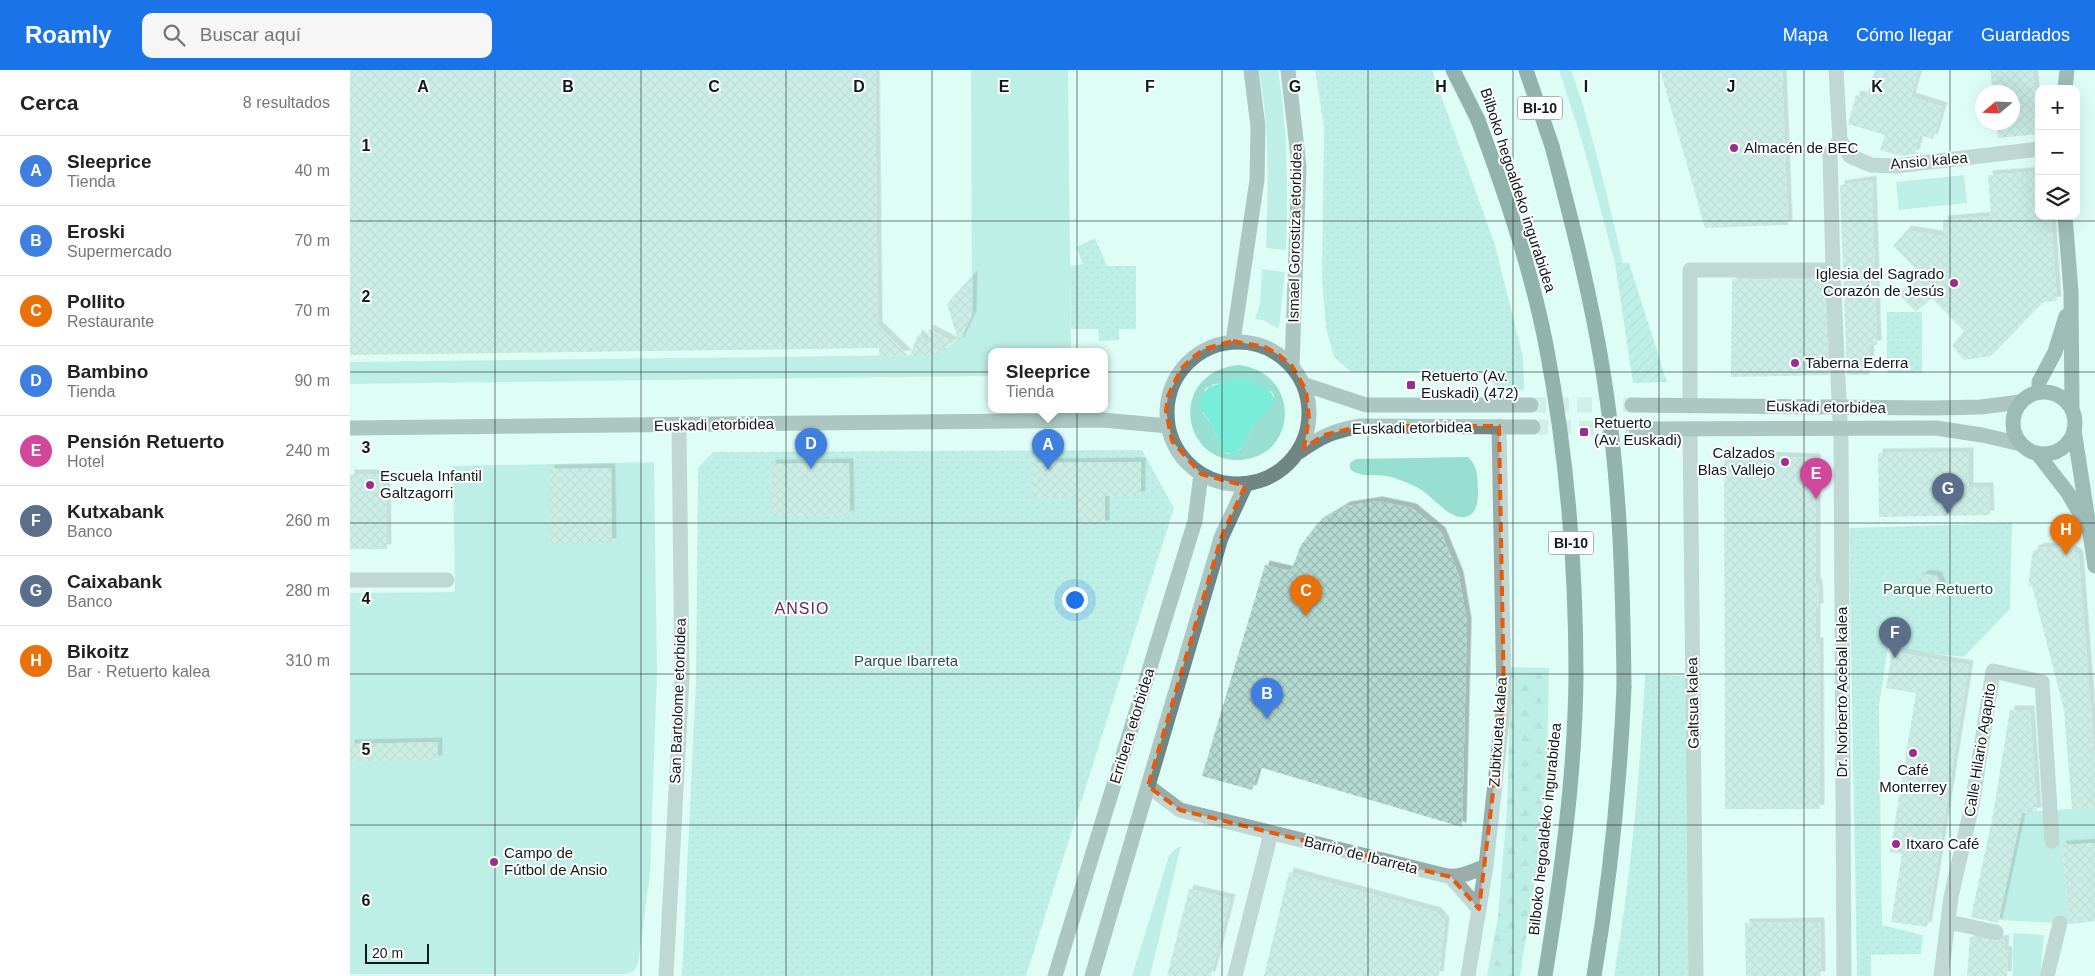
<!DOCTYPE html>
<html lang="es">
<meta charset="utf-8">
<style>
body{margin:0;font-family:Arial,sans-serif;background:#f6f6f6;color:#222}
.controls{position:absolute;right:15px;top:15px;display:grid;overflow:hidden;border-radius:10px;box-shadow:0 5px 20px #0002}
.controls button{width:45px;height:45px;display:grid;place-items:center;padding:0;border:0;border-bottom:1px solid #e0e0e0;background:#fff;color:#222;font:25px sans-serif}
.compass{position:absolute;left:1625px;top:15px;width:45px;height:45px;border-radius:50%;background:#fff;box-shadow:0 5px 20px #0002;rotate:251deg}
.scale{position:absolute;left:15px;bottom:12px;width:64px;box-sizing:border-box;padding-left:5px;border:2px solid #0e1c19;border-top:0;font-size:14px;line-height:18px;white-space:nowrap;color:#0e1c19;-webkit-text-stroke:4px #fff;paint-order:stroke}
.you{position:absolute;left:724px;top:529px;width:18px;height:18px;margin:-12px;border:4px solid #fff;border-radius:50%;background:#1a73e8;box-shadow:0 0 0 8px #1a73e833}
.badge{display:grid;place-items:center;width:32px;height:32px;border-radius:50%;background:#1a73e8;color:#fff;font-size:16px;font-weight:700}
.pin{position:absolute;translate:-50% -41px;filter:drop-shadow(0 1px 2px #0008)}
.pin::after{content:'';position:absolute;top:26px;width:18px;height:15px;background:inherit;clip-path:polygon(0 0,100% 0,50% 100%)}
.popup{position:absolute;left:638px;top:278px;width:120px;height:65px;box-sizing:border-box;display:grid;place-content:center;border-radius:10px;background:#fff;filter:drop-shadow(0 1px 4px #0005);font-size:16px;white-space:nowrap;color:#767676}
.popup b{font-size:19px;color:#222}
.popup::after{content:'';position:absolute;left:50%;top:100%;margin-left:-10px;border:10px solid transparent;border-top-color:#fff}
.list{margin:0;padding:0;list-style:none}
h2{display:flex;justify-content:space-between;align-items:center;height:65px;margin:0;padding:0 20px;font-size:21px}
h2 small{font-size:16px;font-weight:400;color:#767676}
.list li{display:grid;grid-template-columns:32px 1fr auto;gap:15px;align-items:center;box-sizing:border-box;height:70px;padding:0 20px;border-top:1px solid #e0e0e0}
.list b{display:block;font-size:19px;white-space:nowrap}
.list p{margin:0;font-size:16px;white-space:nowrap;color:#767676}
.list em{font-size:16px;font-style:normal;color:#767676}
.icon{flex:none;width:28px;height:28px;fill:none;stroke:currentColor;stroke-width:2;stroke-linecap:round;stroke-linejoin:round}
.map{position:relative;flex:none;width:1745px;height:906px;overflow:hidden}
header{display:flex;align-items:center;gap:30px;box-sizing:border-box;height:70px;padding:0 25px;background:#1a73e8;color:#fff}
header strong{font-size:24px}
nav{display:flex;gap:28px;margin-inline-start:auto;font-size:18px}
.search{width:350px;height:45px;background:#f6f6f6;display:flex;align-items:center;gap:12px;box-sizing:border-box;padding:0 18px;border-radius:10px;color:#767676;font-size:19px}
main{display:flex}
aside{flex:1;background:#fff}
.map>svg:first-child{display:block}
.grass{fill:#98ded1;fill-rule:evenodd}
.forest{fill:url(#forest-firs)}
.park{fill:url(#park-dots)}
.garden{fill:url(#garden-furrows)}
.water{fill:#79edda}
.building{fill:url(#building-cross-hatch);filter:url(#shadow)}
.lines{fill:none;stroke-linecap:round;stroke-linejoin:round}
.secondary-tunnel{stroke:#c0dbd6;stroke-width:15;stroke-dasharray:15 8;stroke-linecap:butt}
.street{stroke:#9baba7;stroke-width:15}
.secondary{stroke:#6f8682;stroke-width:15}
.primary{stroke:#506d67;stroke-width:15}
.highway{stroke:#355751;stroke-width:15}
.highway-bridge{stroke:#355751;stroke-width:15}
.marked{fill:none;stroke:#e8590c;stroke-width:4;stroke-dasharray:10 6;stroke-linejoin:round}
.grid{fill:none;stroke:#0e1c19;stroke-width:1;stroke-opacity:0.55}
.poi-dot{fill:#992e90;stroke:#fff;stroke-width:2}
.labels{text-anchor:middle;stroke-width:4;stroke-linejoin:round;paint-order:stroke}
.shield{fill:#fff;stroke:#56605e;stroke-width:1}
.shield-label{font-size:14px;font-weight:bold;fill:#0e1c19}
.poi-label{font-size:15px;fill:#0e1c19;stroke:#fff;text-anchor:start}
.street-label{font-size:15px;fill:#0e1c19;stroke:#fff}
.park-label{font-size:15px;fill:#20534b;stroke:#fff}
.neighbourhood-label{font-size:16px;letter-spacing:1px;fill:#612c5b;stroke:#fff}
.grid-label{font-size:16px;text-anchor:middle;font-weight:bold;fill:#0e1c19;stroke:#fff;stroke-width:4;stroke-linejoin:round;paint-order:stroke}
</style>
<header>
<strong>Roamly</strong>
<div class="search"><svg class="icon" aria-label="search" viewBox="0 0 24 24"><circle cx="10" cy="10" r="6"/><path d="M15 15l6 6"/></svg>Buscar aquí</div>
<nav><a>Mapa</a><a>Cómo llegar</a><a>Guardados</a></nav>
</header>
<main>
<aside>
<h2>Cerca<small>8 resultados</small></h2>
<ul class="list">
<li><span class="badge" style="background:#3f7fe0">A</span><div><b>Sleeprice</b><p>Tienda</p></div><em>40 m</em></li>
<li><span class="badge" style="background:#3f7fe0">B</span><div><b>Eroski</b><p>Supermercado</p></div><em>70 m</em></li>
<li><span class="badge" style="background:#e8710a">C</span><div><b>Pollito</b><p>Restaurante</p></div><em>70 m</em></li>
<li><span class="badge" style="background:#3f7fe0">D</span><div><b>Bambino</b><p>Tienda</p></div><em>90 m</em></li>
<li><span class="badge" style="background:#d1479c">E</span><div><b>Pensión Retuerto</b><p>Hotel</p></div><em>240 m</em></li>
<li><span class="badge" style="background:#5c6f8a">F</span><div><b>Kutxabank</b><p>Banco</p></div><em>260 m</em></li>
<li><span class="badge" style="background:#5c6f8a">G</span><div><b>Caixabank</b><p>Banco</p></div><em>280 m</em></li>
<li><span class="badge" style="background:#e8710a">H</span><div><b>Bikoitz</b><p>Bar · Retuerto kalea</p></div><em>310 m</em></li>
</ul>
</aside>
<div class="map">
<svg width="1745" height="906" viewBox="0 0 1745 906">
<defs>
<pattern id="forest-firs" width="22" height="20" patternUnits="userSpaceOnUse" patternTransform="scale(1.25)"><rect width="22" height="20" fill="#98ded1"/><path d="M5 1l3.5 6h-7zM16 11l3.5 6h-7z" fill="#82beb3"/></pattern>
<pattern id="park-dots" width="8" height="8" patternUnits="userSpaceOnUse" patternTransform="scale(1.25)"><rect width="8" height="8" fill="#98ded1"/><path d="M2 2h.1M6 6h.1" fill="none" stroke="#82beb3" stroke-width="1.8" stroke-linecap="round"/></pattern>
<pattern id="garden-furrows" width="10" height="10" patternUnits="userSpaceOnUse" patternTransform="scale(1.25)"><rect width="10" height="10" fill="#98ded1"/><path d="M-1 1l2-2M0 10L10 0M9 11l2-2" fill="none" stroke="#82beb3"/></pattern>
<pattern id="building-cross-hatch" width="8" height="8" patternUnits="userSpaceOnUse" patternTransform="scale(1.25)"><rect width="8" height="8" fill="#b4d9d1"/><path d="M0 0l8 8M0 8l8-8" fill="none" stroke="#9abab3"/></pattern>
<filter id="shadow"><feDropShadow dx="4.5" dy="-4.5" stdDeviation="0" flood-color="#0004"/></filter>
</defs>
<rect width="100%" height="100%" fill="#dffdf7"/>
<path class="grass" d="M621 0H718L721 281H642V306L0 314V292L566 285C597 284 609 272 622 245Z
M909 0H928C938 60 938 119 936 180L916 178C918 119 920 58 909 0Z
M1209 0H1221L1233 35 1254 113 1273 193H1265L1232 71Z
M1614 105 1617 133 1549 140 1546 112Z
M912 199 935 202 929 259 913 250 905 249 910 234Z
M889 295C952 303 948 387 890 390 830 393 818 302 889 295ZM887 308 900 311 922 322 924 326 923 333 905 353 890 380 881 384H877L872 379 862 355 853 343 855 319 864 314 876 313Z
M1118 387C1128 396 1127 406 1128 419 1128 430 1128 444 1115 447 1100 450 1082 426 1070 419 1061 414 1047 408 1037 406 1024 404 1010 408 1000 399V393L1006 389Z
M304 392 307 603 300 804 288 894 283 902 275 904H0V523L105 522 103 396Z
M1745 737V773L1712 776 1720 854 1649 850 1671 743Z
M831 776 800 906H782L819 786 825 779Z
M1663 863 1694 865 1690 906H1663Z"/>
<path class="forest" d="M1161 597 1199 598 1197 698 1188 790 1170 906H1137L1148 847 1157 738Z"/>
<path class="park" d="M965 0H1082L1145 175 1173 287 1174 320 1154 321 1129 302H1001L984 287 976 258 972 209 974 58Z
M745 168 757 196H786V259H769V270L749 271 748 259H721L720 196 733 194 726 177Z
M1537 242H1572V303H1537Z
M792 380 824 438 676 906H332L346 611 348 398 363 382Z
M1662 453 1660 539 1614 587 1538 578 1529 635 1532 855 1573 865 1571 884 1521 885V906H1507L1499 458Z
M1295 604 1339 606 1341 906H1264C1281 806 1290 705 1295 604Z"/>
<path class="garden" d="M1265 193H1279L1317 312 1283 313Z"/>
<path class="water" d="M887 308C898 309 930 319 923 334 918 342 909 347 904 355 897 365 894 382 881 384L874 382 872 379 862 355 850 338 849 331 852 325 859 317Z"/>
<path class="building" d="M0 0H525L528 256 558 285 529 286V278L0 285Z
M1310 0H1432L1438 155 1355 158Z
M1525 0H1569L1561 27 1593 37 1583 69 1570 65 1565 84 1550 86 1530 80 1535 65 1498 54 1506 25 1516 28Z
M1640 0H1683L1689 64 1648 68 1646 52H1662V22H1643Z
M1689 101V146H1701L1707 231 1693 232 1641 286 1614 290 1602 276 1614 261 1582 228 1566 242 1549 225 1569 202 1543 176 1557 160 1593 166V150L1641 146 1638 105Z
M1522 110 1527 275H1520L1519 305H1497L1490 115Z
M623 205 622 245 609 273 597 234Z
M1382 209 1474 210 1479 305 1381 307Z
M579 259 604 272 589 281 593 284 560 286 568 264 578 273Z
M1619 382V417H1639L1640 445 1529 447 1528 383Z
M1407 386 1466 388V514H1468L1469 538H1466V572H1469L1470 739H1375L1374 388H1407Z
M791 392V426H755V455H727V428H683V393Z
M499 393 500 445 422 446 421 394Z
M261 398 262 473 201 474 200 399Z
M0 404H36L37 479H0Z
M1028 431 1062 438 1091 462 1109 506 1117 553 1112 757 909 697 902 720 852 706 915 495 941 501 951 475 968 453 996 436Z
M1691 477 1720 479 1728 484 1729 488 1745 693V737L1722 739 1714 640 1682 516 1678 517 1682 486 1684 480Z
M1575 504 1587 506 1592 517 1586 527 1576 530 1567 523V510Z
M1542 582 1619 595 1577 857 1541 852 1552 784 1540 782 1566 623 1536 618Z
M1660 640H1680L1687 742 1672 743 1648 853 1621 847 1642 750Z
M88 672V690L0 691V674Z
M1745 773V851L1720 854 1712 775Z
M939 802 1087 842 1095 852 1089 906H914Z
M839 819 881 829 861 906H817Z
M1470 852 1471 906H1396L1395 853Z
M1620 866 1644 871 1655 869 1654 880 1658 881 1657 906H1617Z"/>
<g class="lines">
<path class="secondary-tunnel" d="M1181 335H1282
M1183 357 1286 359"/>
<path class="street" d="M1486 0 1490 70 1500 86 1521 95 1546 96 1689 79
M1483 200 1491 372 1494 906
M1340 336V200H1483L1480 83 1490 70
M1340 359 1346 906
M0 510H97
M798 716 830 740 1093 805C1109 809 1121 802 1136 796
M1101 807 1129 839
M1598 852 1646 862
M316 906 332 608 329 355
M885 906 921 763
M1118 906 1136 796 1154 631 1149 356
M1591 906 1601 827 1622 735 1643 601 1692 612 1702 771
M1697 906 1710 853"/>
<path class="secondary" d="M938 0 949 96 942 296
M883 271 907 110 908 57 901 0
M817 343a71 71 0 1 1 142 0a71 71 0 1 1-142 0Z
M953 314 1016 335H1181
M1282 335 1584 338 1631 337 1670 332
M0 358 753 350 818 356
M1286 359 1586 358 1632 365 1671 374
M949 382C972 366 983 361 1011 356L1183 357
M705 906 845 451 851 404
M742 906 871 468 896 414"/>
<path class="primary" d="M1715 19 1717 0
M1715 146 1721 222 1722 338
M1663 353a31 31 0 1 1 62 0a31 31 0 1 1-62 0Z
M1689 322V312L1705 282 1716 246
M1724 360 1745 496
M1687 383 1718 423 1735 452"/>
<path class="highway" d="M1103 0 1128 50
M1176 0 1202 76
M1244 906C1260 810 1270 714 1274 617"/>
<path class="highway-bridge" d="M1128 50C1155 123 1181 198 1196 275 1217 384 1226 496 1226 606 1225 707 1211 807 1195 906
M1202 76C1222 152 1242 230 1254 308 1270 410 1273 514 1274 617"/>
</g>
<path d="M0 0H1745V906H0ZM883 271 915 277 929 285 942 296 956 320 959 348 954 378 974 365 1011 356H1149L1154 631 1129 839 1101 807 830 740 798 716 871 468 895 416 851 404 822 371 816 341 818 326 831 299 842 288 854 279Z" fill="#dffdf7" fill-opacity=".55" fill-rule="evenodd"/>
<path class="marked" d="M883 271 915 277 929 285 942 296 956 320 959 348 954 378 974 365 1011 356H1149L1154 631 1129 839 1101 807 830 740 798 716 871 468 895 416 851 404 822 371 816 341 818 326 831 299 842 288 854 279Z"/>
<path class="grid" d="M145 0V906M291 0V906M436 0V906M582 0V906M727 0V906M872 0V906M1018 0V906M1163 0V906M1309 0V906M1454 0V906M1600 0V906M0 151H1745M0 302H1745M0 453H1745M0 604H1745M0 755H1745"/>
<g class="poi-dot">
<circle cx="1384" cy="78" r="5"/>
<circle cx="1604" cy="213" r="5"/>
<circle cx="1445" cy="293" r="5"/>
<rect x="1056" y="310" width="10" height="10" rx="2.5"/>
<rect x="1229" y="357" width="10" height="10" rx="2.5"/>
<circle cx="1435" cy="392" r="5"/>
<circle cx="20" cy="415" r="5"/>
<circle cx="1563" cy="683" r="5"/>
<circle cx="1546" cy="774" r="5"/>
<circle cx="144" cy="792" r="5"/>
</g>
<g class="labels">
<g class="shield">
<rect x="1167.5" y="26.5" width="45" height="23" rx="4"/>
<rect x="1198.5" y="461.5" width="45" height="23" rx="4"/>
</g>
<g class="shield-label">
<text x="1190" y="43">BI-10</text>
<text x="1221" y="478">BI-10</text>
</g>
<g class="poi-label">
<text x="1394" y="83">Almacén de BEC</text>
<text x="1594" y="209" text-anchor="end">Iglesia del Sagrado<tspan x="1594" dy="17">Corazón de Jesús</tspan></text>
<text x="1455" y="298">Taberna Ederra</text>
<text x="1071" y="311">Retuerto (Av.<tspan x="1071" dy="17">Euskadi) (472)</tspan></text>
<text x="1244" y="358">Retuerto<tspan x="1244" dy="17">(Av. Euskadi)</tspan></text>
<text x="1425" y="388" text-anchor="end">Calzados<tspan x="1425" dy="17">Blas Vallejo</tspan></text>
<text x="30" y="411">Escuela Infantil<tspan x="30" dy="17">Galtzagorri</tspan></text>
<text x="1563" y="705" text-anchor="middle">Café<tspan x="1563" dy="17">Monterrey</tspan></text>
<text x="1556" y="779">Itxaro Café</text>
<text x="154" y="788">Campo de<tspan x="154" dy="17">Fútbol de Ansio</tspan></text>
</g>
<g class="street-label">
<text transform="translate(1579 91) rotate(-5)" y="5">Ansio kalea</text>
<text transform="translate(1168 120) rotate(72)" y="5">Bilboko hegoaldeko ingurabidea</text>
<text transform="translate(945 163) rotate(-89)" y="5">Ismael Gorostiza etorbidea</text>
<text transform="translate(1476 337) rotate(1)" y="5">Euskadi etorbidea</text>
<text transform="translate(364 355) rotate(-1)" y="5">Euskadi etorbidea</text>
<text transform="translate(1062 358) rotate(-1)" y="5">Euskadi etorbidea</text>
<text transform="translate(1492 622) rotate(-90)" y="5">Dr. Norberto Acebal kalea</text>
<text transform="translate(328 631) rotate(-88)" y="5">San Bartolome etorbidea</text>
<text transform="translate(1343 633) rotate(-91)" y="5">Galtsua kalea</text>
<text transform="translate(782 656) rotate(-73)" y="5">Erribera etorbidea</text>
<text transform="translate(1148 662) rotate(-86)" y="5">Zubitxueta kalea</text>
<text transform="translate(1630 680) rotate(-81)" y="5">Calle Hilario Agapito</text>
<text transform="translate(1195 759) rotate(-84)" y="5">Bilboko hegoaldeko ingurabidea</text>
<text transform="translate(1011 785) rotate(14)" y="5">Barrio de Ibarreta</text>
</g>
<g class="park-label">
<text x="1588" y="524">Parque Retuerto</text>
<text x="556" y="596">Parque Ibarreta</text>
</g>
<g class="neighbourhood-label">
<text x="452" y="544">ANSIO</text>
</g>
</g>
<g class="grid-label">
<text x="73" y="22">A</text>
<text x="218" y="22">B</text>
<text x="364" y="22">C</text>
<text x="509" y="22">D</text>
<text x="654" y="22">E</text>
<text x="800" y="22">F</text>
<text x="945" y="22">G</text>
<text x="1091" y="22">H</text>
<text x="1236" y="22">I</text>
<text x="1381" y="22">J</text>
<text x="1527" y="22">K</text>
<text x="16" y="81">1</text>
<text x="16" y="232">2</text>
<text x="16" y="383">3</text>
<text x="16" y="534">4</text>
<text x="16" y="685">5</text>
<text x="16" y="836">6</text>
</g>
</svg>
<div class="controls">
<button>+</button>
<button>−</button>
<button><svg class="icon" aria-label="layers" viewBox="0 0 24 24"><path d="M12 4l9 5-9 5-9-5zM3 14l9 5 9-5"/></svg></button>
</div>
<svg class="compass" viewBox="-18 -18 36 36"><path d="M0-13l5 13h-10z" fill="#e53935"/><path d="M0 13l5-13h-10z" fill="#767676"/></svg>
<div class="scale">20 m</div>
<div class="you"></div>
<div class="pin badge" style="left:698px;top:400px;background:#3f7fe0">A</div>
<div class="popup"><b>Sleeprice</b>Tienda</div>
<div class="pin badge" style="left:917px;top:649px;background:#3f7fe0">B</div>
<div class="pin badge" style="left:956px;top:546px;background:#e8710a">C</div>
<div class="pin badge" style="left:461px;top:399px;background:#3f7fe0">D</div>
<div class="pin badge" style="left:1466px;top:429px;background:#d1479c">E</div>
<div class="pin badge" style="left:1545px;top:588px;background:#5c6f8a">F</div>
<div class="pin badge" style="left:1598px;top:444px;background:#5c6f8a">G</div>
<div class="pin badge" style="left:1716px;top:485px;background:#e8710a">H</div>
</div>
</main>
